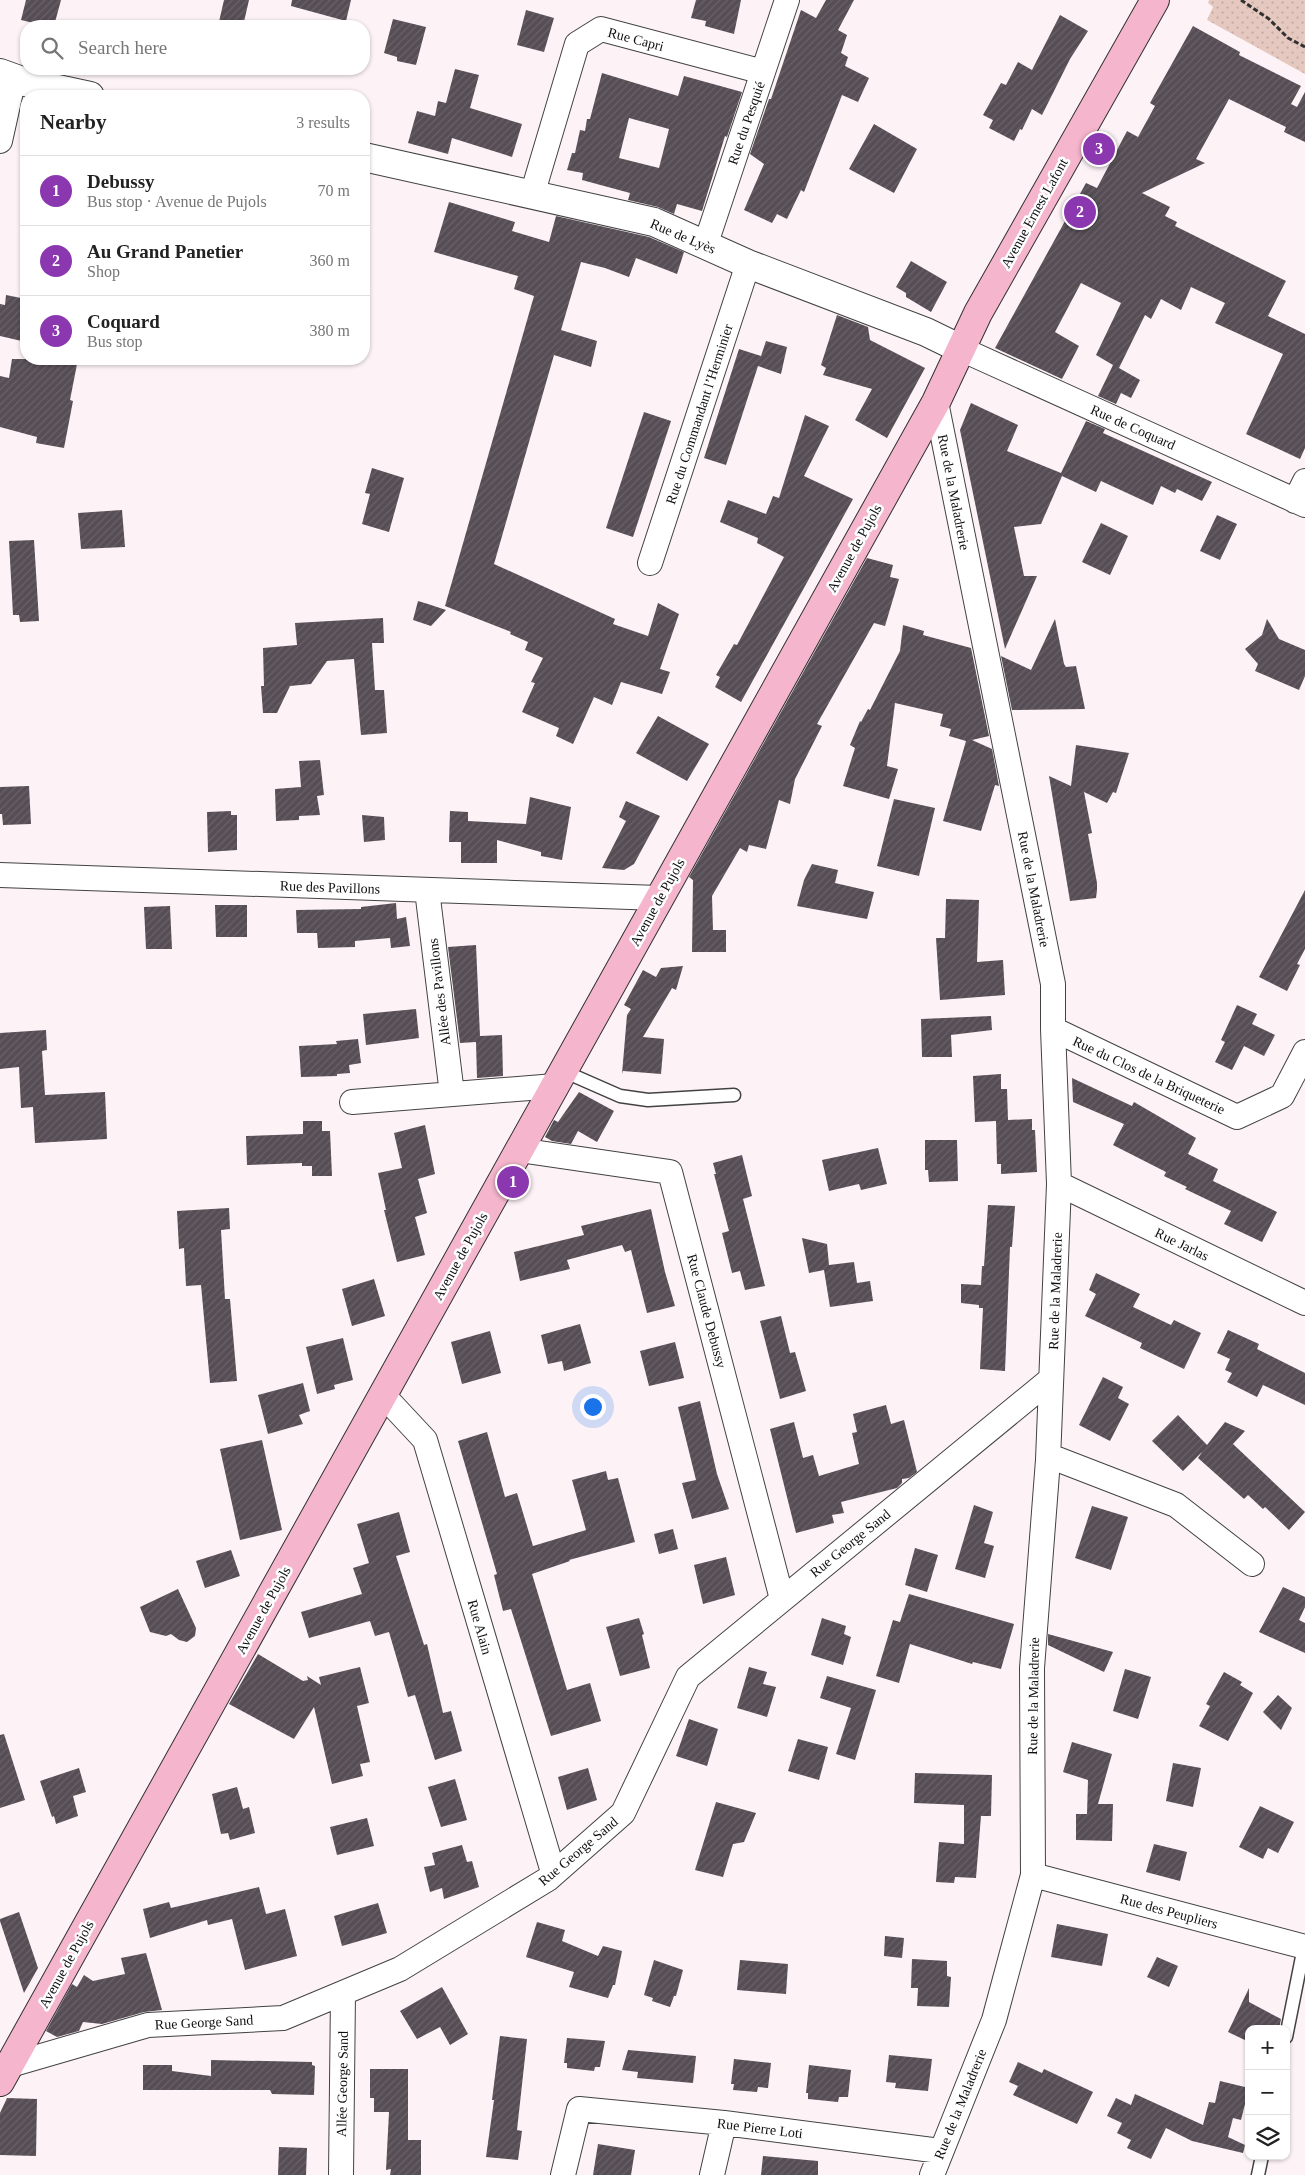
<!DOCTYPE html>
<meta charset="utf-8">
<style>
body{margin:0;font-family:"Times New Roman",serif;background:#f6f6f6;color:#222}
.controls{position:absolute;right:15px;bottom:15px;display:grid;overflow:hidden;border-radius:10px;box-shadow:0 1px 4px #0004}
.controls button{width:45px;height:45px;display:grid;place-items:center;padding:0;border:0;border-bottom:1px solid #e0e0e0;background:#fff;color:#222;font:25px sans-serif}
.you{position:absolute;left:592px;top:1406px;width:18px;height:18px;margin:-12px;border:4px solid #fff;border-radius:50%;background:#1a73e8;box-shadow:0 0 0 8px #1a73e833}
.badge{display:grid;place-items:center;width:32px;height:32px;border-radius:50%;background:#8b37af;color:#fff;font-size:16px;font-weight:700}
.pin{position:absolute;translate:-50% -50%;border:2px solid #fff;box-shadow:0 1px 5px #0006}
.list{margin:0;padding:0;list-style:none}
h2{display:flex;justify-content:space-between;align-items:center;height:65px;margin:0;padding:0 20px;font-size:21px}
h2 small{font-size:16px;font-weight:400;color:#767676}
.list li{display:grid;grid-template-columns:32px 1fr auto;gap:15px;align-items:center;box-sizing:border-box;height:70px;padding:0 20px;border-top:1px solid #e0e0e0}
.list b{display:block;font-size:19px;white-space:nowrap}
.list p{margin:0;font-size:16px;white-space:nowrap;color:#767676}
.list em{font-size:16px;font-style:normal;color:#767676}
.icon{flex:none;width:28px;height:28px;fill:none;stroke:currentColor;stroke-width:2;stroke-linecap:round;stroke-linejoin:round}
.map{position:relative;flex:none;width:1305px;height:2175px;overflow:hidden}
.search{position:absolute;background:#fff;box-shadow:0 1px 4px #0004;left:20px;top:20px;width:350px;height:55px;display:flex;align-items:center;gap:12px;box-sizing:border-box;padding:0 18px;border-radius:20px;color:#767676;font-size:19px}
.panel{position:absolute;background:#fff;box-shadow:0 1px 4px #0004;left:20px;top:90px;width:350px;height:275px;border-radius:20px}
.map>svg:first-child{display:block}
.park{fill:url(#park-dots)}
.building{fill:url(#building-hatch);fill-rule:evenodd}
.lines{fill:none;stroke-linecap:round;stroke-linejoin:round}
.service-casing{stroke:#424242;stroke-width:15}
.minor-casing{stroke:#424242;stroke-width:26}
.tertiary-casing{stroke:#424242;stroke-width:30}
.secondary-casing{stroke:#313131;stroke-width:30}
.path{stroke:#313131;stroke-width:3;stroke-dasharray:5 2.5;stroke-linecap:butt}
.service{stroke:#fff;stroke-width:12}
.minor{stroke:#fff;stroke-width:24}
.tertiary{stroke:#fff;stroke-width:28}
.secondary{stroke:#f5b6cd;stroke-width:28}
.labels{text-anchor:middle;stroke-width:5;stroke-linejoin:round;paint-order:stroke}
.street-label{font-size:14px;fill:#0f0f0f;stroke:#fff}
</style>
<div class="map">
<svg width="1305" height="2175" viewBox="0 0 1305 2175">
<defs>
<pattern id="park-dots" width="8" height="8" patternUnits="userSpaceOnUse" patternTransform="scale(1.25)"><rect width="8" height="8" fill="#e5c8bf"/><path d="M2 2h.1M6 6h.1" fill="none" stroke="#c3aba3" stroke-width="1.8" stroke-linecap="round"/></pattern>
<pattern id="building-hatch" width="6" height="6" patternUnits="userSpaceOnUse" patternTransform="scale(1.25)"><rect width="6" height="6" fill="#564d55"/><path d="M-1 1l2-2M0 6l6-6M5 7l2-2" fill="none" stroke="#696269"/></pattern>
</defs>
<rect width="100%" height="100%" fill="#fdf3f7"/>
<path class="park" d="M1209 0H1305V74L1207 20 1213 7 1208 3Z"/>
<path class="building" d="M26 0H61L54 26H46L21 20Z
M224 0H249L243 26H218Z
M292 0H351L346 21 291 6Z
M696 0H741L734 34 705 26 706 21 691 18Z
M826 0H854L838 30 847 35 841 53 848 57 845 66 869 78 858 102 842 95 804 192 801 190 787 219 777 214 772 223 744 210 764 164 750 154 769 99H771L801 10 816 18Z
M526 10 554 18 544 52 517 45Z
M1060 15 1088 31 1070 59 1042 115 1032 109 1022 130 1020 129 1014 141 989 128 993 120 983 115 1001 83 1006 85 1018 62 1032 70Z
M393 19 426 27 416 65 397 61V57L384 53Z
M1193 26 1240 52 1239 55 1301 86 1291 104 1297 107 1305 92V142L1284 132 1286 127 1229 99 1196 159 1205 163 1142 193 1170 207 1165 216 1177 222 1175 226 1286 281 1268 316 1305 334V448L1300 459 1246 434 1283 354 1215 323 1225 303 1191 287 1181 310 1161 299 1151 319 1145 315 1119 368 1140 380 1131 398 1121 393 1116 404 1098 396 1113 365 1096 355 1121 303 1081 283 1055 332 1079 346 1062 379 995 348 1086 183 1097 188 1127 131 1138 137 1155 106 1150 103Z
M455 69 479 75 470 108 522 124 512 157 452 138 448 154 408 143 417 111 435 116 438 101 446 103Z
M602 73 678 96 684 76 742 92 727 137 725 136 702 211 677 204 674 214 658 207 628 200 630 193 582 180 583 173 567 170 572 153H575L580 130 585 131 587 119H590ZM629 118 669 129 659 168 619 158Z
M874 124 917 149 894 193 849 169Z
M449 202 515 222 512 231 549 242 556 216 649 237 684 252 677 274 636 258 629 277 605 268 581 262 561 330 597 341 591 367 554 355 494 564 615 619 613 624 648 636 658 603 679 614 660 669 670 672 662 694 621 682 612 705 594 697 573 744 556 736 559 728 522 712 535 683 531 682 543 658 525 650 528 642 510 634 511 632 445 606 534 296 514 289 518 276 434 252Z
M911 261 947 282 931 312 906 297V293L896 287Z
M6 295 26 299V342L0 336V304L5 305Z
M837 315 868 327 870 340 925 368 887 438 855 420 872 389 823 375 826 368 821 365Z
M766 341 787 347 781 374 758 366 726 465 704 458 739 349 761 356Z
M12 359H78L70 400 73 401 64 448 36 443 37 437 0 427V376L9 378Z
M971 403 1018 425 1007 451 1061 473 1086 421 1105 429 1103 433 1212 482 1202 501 1177 489 1175 493 1161 486 1153 505 1101 481 1096 492 1062 476 1041 524 1014 527 1024 576H1037L1005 649 960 430Z
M644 412 671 421 633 537 606 528Z
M805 415 829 426 804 476 853 499 741 702 715 687 720 677 716 675 734 644 737 645 784 557 757 543 758 538 720 522 728 500 766 514 773 496 779 498Z
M372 468 404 478 389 532 362 524 370 494 365 493Z
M122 510 125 547 81 549 78 513Z
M1217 515 1237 524 1220 560 1200 551Z
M1101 523 1128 536 1110 575 1082 562Z
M34 540 39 621 20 622 19 615H13L9 541Z
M867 558 893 565 890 577 899 579 885 626 874 623 817 724 822 726 795 779 790 804 779 800 766 849 749 845 747 852 740 848 712 896 713 930H726V952H692L693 880 689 877Z
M418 601 428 604 446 610 431 626 413 620Z
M383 618 384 643H372L375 690H384L387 733 361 735 354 659 327 661 311 684 290 686 277 713H263L261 686H264L263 648 297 645 295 623Z
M1055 619 1064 664 1066 667 1076 666 1085 709 1012 710 1001 656 1031 670Z
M1267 619 1279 639 1305 650V676L1299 690 1255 671 1258 664 1245 649 1262 635Z
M903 625 924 631 923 635 971 648 989 736 972 740 992 749 999 786 995 785 981 831 943 821 966 741 949 736 951 729 940 726 943 714 895 703 887 766 898 769 889 799 843 786 855 748 850 745 860 721 861 722 868 709 870 710 900 651Z
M658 716 709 744 687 781 636 753Z
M1076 745 1129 753 1116 793 1113 792 1107 803 1084 792 1092 833 1088 834 1097 883V890L1096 898 1070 901 1049 776 1071 786Z
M320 760 324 795 317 796 320 815 299 816V820L276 821 275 789 301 787 299 761Z
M29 786 31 824 3 825 2 814H0V787Z
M530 797 571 807 562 860 541 856V852L497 840V863H461V842H449L450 811 468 812V821L526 824Z
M894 799 935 808 919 876 877 866Z
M626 801 660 816 634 864 624 870 602 868 626 821 619 817Z
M231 811V815H237V850L208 852 207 812Z
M362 815 384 817 385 840 364 842Z
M812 864 838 870 835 883 874 892 867 919 797 906 804 880Z
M1305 890V949L1297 964 1300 965 1287 991 1259 977Z
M946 899 979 900 977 962 1003 960 1005 995 940 1000 936 938H945Z
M396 903 397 919 406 917 410 946 391 948 390 938 355 941V947L318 948 317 933H297L296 910 361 909V907Z
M215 905H247V937H216Z
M170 906 172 949H146L144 907Z
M476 945 480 1036 502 1035 503 1076 477 1078 476 1042 460 1043 448 947Z
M683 966 676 990 672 988 643 1037 664 1039 661 1074 623 1071 622 1074 627 1015 631 1009 624 1005 643 970 656 977 661 968Z
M1237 1005 1257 1014 1252 1024 1275 1035 1264 1056 1244 1046 1232 1070 1215 1062 1225 1042 1221 1040Z
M416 1009 419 1038 366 1045 363 1014Z
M991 1016 992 1030 951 1035 952 1057H922L921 1019Z
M46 1030 47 1050 42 1051 45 1095 105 1092 107 1139 35 1143 33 1107 21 1108 19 1067 0 1069V1033Z
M358 1039 361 1063 349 1065 350 1073 337 1074V1076L301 1077 299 1046 337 1044 336 1041Z
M1001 1074V1089H1007L1008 1120 1032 1119V1130H1035L1037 1172 1001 1174V1164H997L996 1121 975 1122 973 1076Z
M1072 1078 1132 1106 1134 1102 1196 1138 1188 1154 1218 1169 1213 1181 1277 1212 1262 1242 1224 1224 1231 1211 1185 1189 1187 1187 1164 1176 1166 1172 1113 1145 1124 1124 1073 1102Z
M579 1092 614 1111 597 1142 578 1131 571 1144 552 1141 545 1137 554 1120 558 1122Z
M303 1121H322V1131H330L332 1176H312V1166H302V1163L247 1165 246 1136 303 1134Z
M425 1125 435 1174 418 1179 427 1213 415 1217 425 1255 397 1262 384 1210H386L378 1173 402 1168 394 1133Z
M925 1140H957L958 1181 929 1182 928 1170H925Z
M878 1148 887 1184 861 1190 859 1184 829 1191 822 1160Z
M742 1155 752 1196 743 1199 765 1286 745 1290 740 1271 732 1273 722 1233 729 1231 714 1174H716L713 1163Z
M988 1205 1015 1206 1012 1247H1010L1005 1371 980 1369 983 1308H979V1305L961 1303V1284L981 1285 982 1266H984Z
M229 1208 230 1229 221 1230 225 1299H230L237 1381 210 1383 201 1285 186 1286 184 1248 179 1249 177 1211Z
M651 1209 665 1272 675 1306 647 1313 631 1250 625 1252 622 1245 567 1260 570 1269 520 1281 514 1252 584 1235 581 1226Z
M802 1238 827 1244 829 1265 854 1262 857 1283 870 1281 873 1301 830 1307 824 1270 809 1273Z
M1096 1273 1140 1294 1133 1307 1171 1325 1174 1320 1201 1333 1184 1369 1140 1348 1142 1343 1085 1316 1096 1294 1089 1290Z
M374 1279 385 1316 352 1326 342 1289Z
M781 1316 790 1353 795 1352 806 1391 780 1399 760 1321Z
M580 1324 591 1363 564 1371 562 1361 548 1364 541 1335Z
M1228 1330 1259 1344 1257 1349 1305 1373V1405L1263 1385 1257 1397 1227 1382 1232 1373 1225 1370 1230 1359 1217 1353Z
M490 1331 501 1373 462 1384 451 1342Z
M343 1338 353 1380 334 1385 335 1389 317 1394 306 1347Z
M675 1342 684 1378 649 1386 640 1351Z
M1103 1377 1123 1387 1118 1398 1129 1404 1110 1441 1079 1425Z
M303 1383 310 1411 299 1415 303 1424 268 1434 258 1395Z
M700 1401 717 1474 729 1509 692 1519 682 1483 696 1480 678 1407Z
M886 1405 891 1424 904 1420 917 1472 909 1478 902 1479V1483L897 1488 841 1502 844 1513 832 1515 834 1523 796 1533 770 1429 794 1422 803 1458 813 1455 819 1476 859 1464 852 1433 857 1432 853 1414Z
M1178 1415 1207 1445 1225 1422 1245 1431 1233 1444 1305 1512 1289 1530 1265 1507 1263 1509 1248 1495 1244 1499 1198 1458 1202 1452 1183 1471 1152 1441Z
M487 1432 505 1497 517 1493 533 1546 586 1530 572 1480 606 1471 608 1480 618 1478 635 1542 569 1560 570 1561 532 1574 567 1690 590 1683 601 1721 551 1736 511 1609 503 1611 494 1575 497 1574 458 1441Z
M262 1440 282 1530 240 1540 220 1449Z
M974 1505 993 1512 984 1543 994 1546 985 1578 955 1569Z
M1092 1506 1128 1517 1111 1570 1075 1558Z
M399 1512 410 1552 396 1556 424 1645 427 1644 443 1713 451 1711 462 1751 435 1760 415 1695 408 1697 389 1632 375 1636 370 1621 309 1638 301 1612 362 1594 353 1568 369 1563 357 1524Z
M673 1529 678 1549 659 1554 654 1534Z
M915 1548 938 1555 927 1592 905 1585Z
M231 1550 240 1576 205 1588 196 1561Z
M726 1557 735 1595 703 1604 694 1565Z
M1283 1587 1305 1597V1607L1299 1620 1305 1623V1653L1259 1632Z
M178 1589 196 1628 195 1636 187 1642 179 1640 171 1634 166 1636 150 1632 140 1607Z
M909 1594 1014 1624 1001 1669 973 1662 972 1664 910 1644 899 1683 876 1676 893 1620 900 1622Z
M639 1618 644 1634 642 1635 650 1668 620 1676 606 1627Z
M822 1618 846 1626 844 1634 851 1637 843 1665 811 1655Z
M1048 1634 1113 1652 1104 1672 1048 1645Z
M258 1654 303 1681 308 1680 307 1676 321 1685 319 1677 360 1667 369 1703 357 1706 370 1762 360 1764 363 1776 332 1784 314 1707 294 1739 229 1704Z
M749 1667 767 1672 763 1684 776 1687 767 1717 737 1708Z
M1125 1669 1151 1677 1138 1719 1113 1711Z
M1224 1672 1242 1682 1240 1685 1253 1693 1228 1741 1199 1726 1210 1706 1206 1704Z
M827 1676 876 1690 855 1760 836 1754 851 1708 820 1698Z
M1278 1695 1292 1708 1281 1730 1263 1712Z
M689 1719 718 1729 707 1766 676 1756Z
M4 1734 25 1800 0 1808V1735Z
M798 1739 828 1747 819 1780 788 1771Z
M1072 1742 1112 1754 1098 1804H1113L1112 1841 1076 1840V1814H1087L1088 1780 1063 1772Z
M1173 1763 1201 1768 1193 1807 1166 1801Z
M79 1768 86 1792 73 1796 78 1816 56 1824 54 1816 52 1817 40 1781Z
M588 1768 597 1800 567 1810 558 1777Z
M915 1773 992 1775 991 1816H981L976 1878 955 1877 954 1883 936 1882 939 1842 964 1844V1805L914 1803Z
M455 1779 467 1820 441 1827 428 1787Z
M237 1787 243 1809 249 1807 255 1833 230 1840 228 1833 221 1834 212 1794Z
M716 1802 756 1813 744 1842 733 1844 723 1877 695 1870Z
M1260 1806 1294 1822 1278 1853 1268 1848 1263 1859 1239 1847Z
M367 1818 374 1846 337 1855 330 1827Z
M1154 1844 1187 1852 1180 1881 1146 1872Z
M462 1845 467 1862 472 1861 479 1887 444 1899 442 1888 430 1892 424 1867 435 1865 432 1853Z
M259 1887 266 1914 285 1909 297 1956 245 1970 232 1919 208 1925 207 1920 150 1938 143 1909 169 1902 171 1908Z
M378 1903 387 1933 342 1946 334 1916Z
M19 1912 38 1968 24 1993 0 1921V1919Z
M537 1922 565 1930 562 1941 598 1956 603 1946 622 1951 615 1985H613L608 1998 569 1987 574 1972 526 1957Z
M1057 1924 1108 1934 1102 1966 1051 1957Z
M885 1936 904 1938 902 1958 884 1956Z
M146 1953 162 2010 144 2012 102 2024 83 2022 79 2031 57 2037 46 2031 72 1984 77 1987 84 1975 93 1981 125 1974 121 1958Z
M1157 1957 1178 1966 1169 1987 1147 1977Z
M912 1959 947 1961V1976L951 1977 949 2007 917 2006 918 1988H911Z
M654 1960 683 1970 676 1996H674L670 2007 652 2001 653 1998 644 1995Z
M740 1960 788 1964 786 1994 737 1990Z
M442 1987 468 2034 450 2045 440 2027 417 2039 400 2011Z
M1249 1988V2002L1281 2019 1279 2029H1249V2042L1228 2032Z
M500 2036 527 2039 517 2130 522 2131 518 2160 486 2157 494 2100H492Z
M567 2038 605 2041 600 2067H595L594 2071 567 2068V2063H564Z
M628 2050 696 2056 693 2083 637 2078 638 2072 622 2070Z
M889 2055 932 2059 928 2091 895 2088 896 2083 886 2082Z
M734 2059 771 2063 768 2088 758 2087 757 2092 733 2090 734 2084H731Z
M211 2060 312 2062V2065L315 2066 314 2095 272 2094 270 2090H143V2065H172V2071L211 2076Z
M1018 2062 1042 2073 1044 2069 1093 2092 1077 2124 1013 2095 1018 2086 1009 2082Z
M809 2065 851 2070 848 2097H839L838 2102 808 2099V2093H806Z
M370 2069H408V2140H421V2175H390L391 2169 386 2170 389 2112H374V2098H370Z
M1220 2081 1249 2088 1241 2120 1233 2118 1228 2137 1245 2145 1243 2153 1192 2141 1166 2128 1151 2159 1127 2148 1131 2140 1117 2133 1122 2123 1107 2116 1116 2098 1131 2105 1135 2094 1203 2125 1209 2102 1215 2103Z
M7 2098 37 2099 36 2156 0 2155V2113Z
M598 2144 635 2150 631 2175H593Z
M279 2147 307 2148 306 2175H278Z
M763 2156 818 2161V2175H761Z"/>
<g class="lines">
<defs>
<path id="service" d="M563 1071 620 1096 648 1100 734 1095
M1286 2037 1304 1947
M1258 2175 1262 2156"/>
<path id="minor" d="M0 141 14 78
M532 195 577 44 601 29 763 72
M705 246 787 0
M961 349 1305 505
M1295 501 1305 481
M650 563 748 264
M0 875 659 898
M427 890 452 1094
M1053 1029 1237 1117 1282 1096 1305 1052
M352 1102 555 1086
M519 1150 670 1172 782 1599
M1059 1184 1305 1303
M383 1395 425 1440 553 1872
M1048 1460 1057 1459 1176 1505 1252 1564
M1033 1875 1305 1947
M0 2068 148 2025 283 2018 400 1969 548 1879 623 1813 688 1677 1051 1379
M341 2175 343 1993
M563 2175 579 2109 724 2123 940 2151
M712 2175 724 2123
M932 2175 994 2020 1033 1875 1032 1668 1048 1460 1059 1184 1053 1029V984L936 402"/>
<path id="tertiary" d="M0 73 25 82 90 96
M364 157 654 222 748 264 926 332 961 349"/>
<path id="secondary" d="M0 2082 936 402 978 313 1155 0"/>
</defs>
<use href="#service" class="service-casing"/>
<use href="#minor" class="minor-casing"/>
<use href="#tertiary" class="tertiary-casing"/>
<use href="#secondary" class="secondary-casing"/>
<path class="path" d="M1241 0 1269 19 1288 38 1305 47"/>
<use href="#service" class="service"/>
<use href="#minor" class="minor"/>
<use href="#tertiary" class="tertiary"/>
<use href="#secondary" class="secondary"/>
</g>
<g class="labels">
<g class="street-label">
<text transform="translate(636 39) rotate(15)" y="5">Rue Capri</text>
<text transform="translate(746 123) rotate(-71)" y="5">Rue du Pesquié</text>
<text transform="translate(1034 213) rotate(-61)" y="5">Avenue Ernest Lafont</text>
<text transform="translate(683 236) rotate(23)" y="5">Rue de Lyès</text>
<text transform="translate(699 414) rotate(-72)" y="5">Rue du Commandant l’Herminier</text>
<text transform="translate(1133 427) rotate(24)" y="5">Rue de Coquard</text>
<text transform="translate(954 492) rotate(79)" y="5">Rue de la Maladrerie</text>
<text transform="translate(854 548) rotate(-61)" y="5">Avenue de Pujols</text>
<text transform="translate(330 887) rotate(2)" y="5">Rue des Pavillons</text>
<text transform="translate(1034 889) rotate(79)" y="5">Rue de la Maladrerie</text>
<text transform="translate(657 902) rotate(-61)" y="5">Avenue de Pujols</text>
<text transform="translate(439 992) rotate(-97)" y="5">Allée des Pavillons</text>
<text transform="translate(1149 1075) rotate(25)" y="5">Rue du Clos de la Briqueterie</text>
<text transform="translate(1182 1244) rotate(26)" y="5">Rue Jarlas</text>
<text transform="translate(460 1256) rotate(-61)" y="5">Avenue de Pujols</text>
<text transform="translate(1055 1291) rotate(-88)" y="5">Rue de la Maladrerie</text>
<text transform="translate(707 1311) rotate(75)" y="5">Rue Claude Debussy</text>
<text transform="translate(850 1543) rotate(-39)" y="5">Rue George Sand</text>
<text transform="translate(263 1610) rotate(-61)" y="5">Avenue de Pujols</text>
<text transform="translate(480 1627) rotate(74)" y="5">Rue Alain</text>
<text transform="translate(1033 1696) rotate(-89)" y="5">Rue de la Maladrerie</text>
<text transform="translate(578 1851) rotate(-40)" y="5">Rue George Sand</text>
<text transform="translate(1169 1911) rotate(15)" y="5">Rue des Peupliers</text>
<text transform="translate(66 1964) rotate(-61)" y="5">Avenue de Pujols</text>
<text transform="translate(204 2022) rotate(-3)" y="5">Rue George Sand</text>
<text transform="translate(342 2084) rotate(-89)" y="5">Allée George Sand</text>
<text transform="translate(960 2104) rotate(-68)" y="5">Rue de la Maladrerie</text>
<text transform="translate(760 2128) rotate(7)" y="5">Rue Pierre Loti</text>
</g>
</g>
</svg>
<div class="controls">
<button>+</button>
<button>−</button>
<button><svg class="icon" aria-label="layers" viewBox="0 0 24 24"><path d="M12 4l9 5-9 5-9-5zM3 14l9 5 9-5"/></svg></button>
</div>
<div class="you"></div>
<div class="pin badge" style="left:513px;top:1182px">1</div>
<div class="pin badge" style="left:1080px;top:212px">2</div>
<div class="pin badge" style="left:1099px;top:149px">3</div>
<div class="search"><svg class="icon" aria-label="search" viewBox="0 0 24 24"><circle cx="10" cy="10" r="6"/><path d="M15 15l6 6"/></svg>Search here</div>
<section class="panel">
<h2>Nearby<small>3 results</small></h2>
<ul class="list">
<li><span class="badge">1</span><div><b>Debussy</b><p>Bus stop · Avenue de Pujols</p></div><em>70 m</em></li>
<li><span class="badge">2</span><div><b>Au Grand Panetier</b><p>Shop</p></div><em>360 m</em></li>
<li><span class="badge">3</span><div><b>Coquard</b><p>Bus stop</p></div><em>380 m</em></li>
</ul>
</section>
</div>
